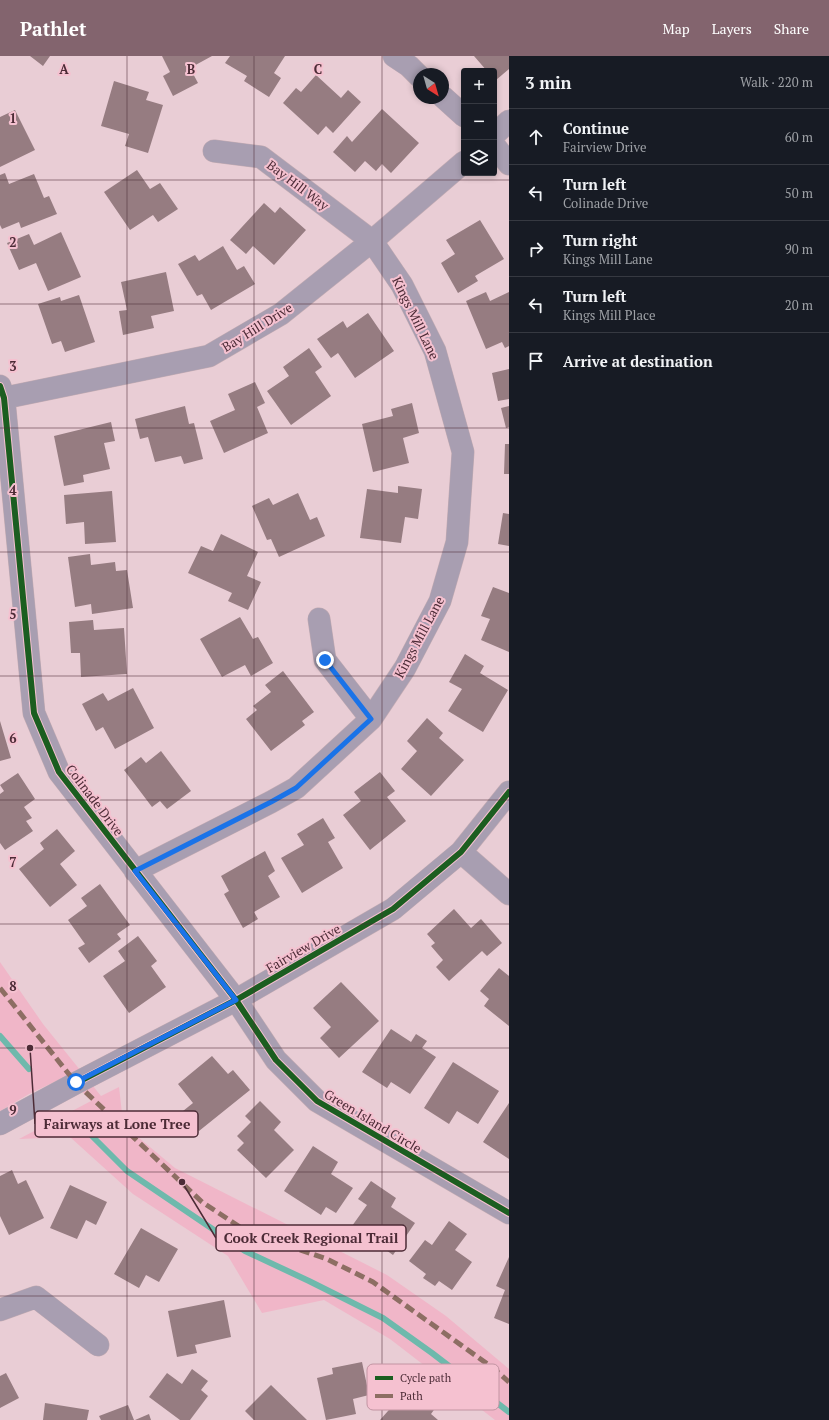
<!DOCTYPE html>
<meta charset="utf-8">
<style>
body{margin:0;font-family:"PT Serif",serif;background:#20242c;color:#f1f3f6}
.controls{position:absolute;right:12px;top:12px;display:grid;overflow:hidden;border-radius:4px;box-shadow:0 2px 6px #0003}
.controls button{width:36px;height:36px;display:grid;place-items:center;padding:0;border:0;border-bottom:1px solid #363941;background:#171b24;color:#f1f3f6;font:20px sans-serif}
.compass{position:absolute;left:413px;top:12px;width:36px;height:36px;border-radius:50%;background:#171b24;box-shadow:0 2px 6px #0003;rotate:143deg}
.stop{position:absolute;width:12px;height:12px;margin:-9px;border:3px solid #1a73e8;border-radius:50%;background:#fff}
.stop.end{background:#1a73e8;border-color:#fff;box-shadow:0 1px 4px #0008}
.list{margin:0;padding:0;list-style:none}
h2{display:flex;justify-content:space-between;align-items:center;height:52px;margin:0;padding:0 16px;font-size:17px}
h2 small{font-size:13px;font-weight:400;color:#9ea1a6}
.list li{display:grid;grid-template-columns:26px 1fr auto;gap:12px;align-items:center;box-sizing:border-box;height:56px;padding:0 16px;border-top:1px solid #363941}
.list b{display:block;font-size:15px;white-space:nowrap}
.list p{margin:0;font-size:13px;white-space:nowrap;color:#9ea1a6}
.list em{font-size:13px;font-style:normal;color:#9ea1a6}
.icon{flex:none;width:22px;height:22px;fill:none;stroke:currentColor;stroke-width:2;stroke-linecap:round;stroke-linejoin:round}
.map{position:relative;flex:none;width:509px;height:1364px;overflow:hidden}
header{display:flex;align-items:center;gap:24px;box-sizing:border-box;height:56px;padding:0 20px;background:#83646e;color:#fff}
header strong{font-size:19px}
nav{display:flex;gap:22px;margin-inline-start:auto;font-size:14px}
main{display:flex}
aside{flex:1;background:#171b24}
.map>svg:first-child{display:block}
.green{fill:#f0b6c8}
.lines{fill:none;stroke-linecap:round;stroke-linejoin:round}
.stream{stroke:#6eb9ac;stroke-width:6}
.building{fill:#967c81}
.minor-casing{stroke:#c4acb3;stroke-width:23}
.minor{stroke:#a89eb1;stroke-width:22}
.quiet{stroke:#8d6e63;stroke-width:5;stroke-dasharray:10 5;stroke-linecap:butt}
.cycleway-casing{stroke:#f5c1d0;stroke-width:8}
.cycleway{stroke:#1b5e20;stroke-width:6}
.route{stroke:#1a73e8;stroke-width:5}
.grid{fill:none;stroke:#4c2b36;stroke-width:1;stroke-opacity:0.55}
.labels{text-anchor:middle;stroke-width:4;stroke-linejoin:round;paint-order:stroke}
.street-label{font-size:13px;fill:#4c2b36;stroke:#f5c1d0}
.key{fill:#f5c1d0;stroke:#c294a2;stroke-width:1}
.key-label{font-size:11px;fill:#4c2b36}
.grid-label{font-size:13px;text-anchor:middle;font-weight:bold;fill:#4c2b36;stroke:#f5c1d0;stroke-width:4;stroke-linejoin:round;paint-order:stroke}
.leader{fill:none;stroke:#4c2b36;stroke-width:1.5}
.callout-dot{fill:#4c2b36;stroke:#f5c1d0;stroke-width:1.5}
.callout{fill:#f5c1d0;stroke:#4c2b36;stroke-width:1.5}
.callout-label{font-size:14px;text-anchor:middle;font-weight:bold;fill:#4c2b36}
</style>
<header>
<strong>Pathlet</strong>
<nav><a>Map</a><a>Layers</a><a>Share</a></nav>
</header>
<main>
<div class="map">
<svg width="509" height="1364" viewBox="0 0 509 1364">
<rect width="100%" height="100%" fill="#e9cdd5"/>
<path class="green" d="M0 906 43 968 101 1040 119 1031 123 1066 132 1076 175 1112 387 1219 446 1260 509 1313V1364H495L390 1283 324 1244 262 1257 228 1200 133 1138 70 1081 19 1083 91 1045 67 1020 29 1038 0 1055Z"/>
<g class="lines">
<path class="stream" d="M0 980 29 1013
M79 1067 127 1115 245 1195 309 1225 383 1262 432 1297 509 1356"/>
</g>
<path class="building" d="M30 0H50L43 10Z
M162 0H212L190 12 198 27 173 40 163 20 170 16Z
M230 0H285L274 17 281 22 269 41 244 25 247 20 225 7Z
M474 0H509V13L496 24 494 22V15H487Z
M316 19 341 42 348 34 361 46 333 77 326 70 318 79 283 47 296 32 301 36Z
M114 25 149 36 146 44 163 49 148 97 125 90 129 78 101 70Z
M382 53 419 87 391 117 382 108 376 115 365 105 355 116 333 96 347 80 352 86Z
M15 54 35 94 0 111V61Z
M137 114 150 133 160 127 178 153 158 166 153 159 130 174 104 136Z
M5 117 9 128 34 118 44 142 49 140 57 158 21 172 19 166 2 173 0 169V119Z
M264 147 275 157 280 151 306 174 274 209 253 190 246 198 230 184Z
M480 164 504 203 475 220 478 225 458 237 441 207 455 198 446 184Z
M61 176 81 221 48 235 36 207 19 214 7 187 29 178 34 189Z
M223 190 237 214 244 210 255 228 211 254 202 238 197 240 178 208 195 199 199 205Z
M166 216 174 255 151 260 154 272 123 279 119 255 127 254 121 226Z
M486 236 490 245 509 236V290L505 292 502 286 486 293 466 245Z
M79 239 95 286 65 296 61 285 52 288 38 248 60 241 61 245Z
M368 257 394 295 355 322 338 297 331 302 317 283 343 265 347 272Z
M309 292 322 311 315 316 331 340 291 369 267 335 289 320 283 311Z
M509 313V343L498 345 492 317Z
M255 326 265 347 257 351 268 377 224 397 210 365 235 354 228 338Z
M412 347 419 377 403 382 409 407 373 416 362 368 393 360 391 353Z
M185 350 189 368 194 367 203 403 184 408 181 400 155 406 148 381 140 383 135 363Z
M509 350V371L506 372 501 352Z
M111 366 115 385 104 387 110 413 83 419 84 426 64 430 54 380Z
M505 388H509V418H504Z
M398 430 422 433 418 463 405 461 401 487 360 482 367 433 398 437Z
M112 435 116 486 85 488 84 466 66 468 64 439Z
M298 437 310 464 317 461 325 480 279 501 271 483 267 484 252 450 269 442 273 449Z
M503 457 509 458V490L498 488Z
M221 478 258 496 247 520 261 526 248 554 228 545 232 537 188 517 201 490 213 495Z
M90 498 91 509 115 506 116 515 127 514 133 552 92 558 91 548 75 551 68 501Z
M493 531 509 537V596L481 584 490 563 481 560Z
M240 561 253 583 258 581 273 607 251 620 245 609 222 621 200 583Z
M93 564 94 574 124 572 127 618 81 621 80 597H71L69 566Z
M465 598 484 610 480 617 508 634 483 676 448 655 462 633 449 626Z
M283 615 314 656 302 665 305 669 271 695 246 663 257 654 253 650 271 636 265 629Z
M133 632 154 672 115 693 103 671 96 675 82 648 103 637 108 645Z
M427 662 443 677 439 682 464 704 431 740 401 713 417 695 407 685Z
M0 665 11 702 0 705Z
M161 695 191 735 167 753 160 745 152 751 124 714 141 701 146 707Z
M380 716 395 735 387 741 406 765 370 794 343 759 361 745 354 736Z
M18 717 35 743 24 751 32 762 26 765 33 775 5 794 0 787V738L4 735 0 729Z
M323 762 335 782 328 786 343 812 302 837 281 802 304 789 297 778Z
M57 773 75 795 60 808 77 829 50 851 19 813 44 793 40 787Z
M265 795 275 815 268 820 280 841 254 856 258 863 243 872 224 838 229 835 221 820Z
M100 828 130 869 117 878 121 883 89 907 78 892 85 888 68 864 87 850 81 842Z
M454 853 471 872 481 863 502 887 487 900 482 895 449 925 436 911 443 904 431 890 435 887 427 878Z
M138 880 157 905 151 910 166 931 129 957 103 920 125 905 118 895Z
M499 912 509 920V970L484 950 489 943 480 935Z
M341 926 379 965 339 1002 320 982 331 971 313 952Z
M391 973 411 986 416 978 427 985 422 992 436 1001 410 1038 391 1026 387 1032 362 1016Z
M212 1000 228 1018 233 1014 250 1034 199 1075 183 1055 193 1047 178 1028Z
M453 1006 499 1035 478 1068 457 1055 449 1068 424 1052Z
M260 1045 281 1066 274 1074 294 1094 266 1122 237 1094 244 1087 237 1080 251 1066 245 1060Z
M509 1047V1103L483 1086Z
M313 1090 338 1106 331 1118 353 1132 336 1157 326 1151 321 1159 284 1135Z
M12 1114 18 1128 26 1124 44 1162 9 1179 0 1160V1120Z
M371 1125 396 1142 391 1151 415 1167 393 1199 352 1170 367 1149 358 1143Z
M70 1129 107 1146 96 1169 86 1164 77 1183 50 1172Z
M449 1165 467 1178 455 1194 472 1206 452 1234 439 1225 435 1230 423 1222 426 1218 409 1205 425 1184 432 1189Z
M141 1172 178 1193 159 1226 146 1219 139 1232 114 1218Z
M509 1201V1268L494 1262 505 1234 496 1230Z
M224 1244 231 1281 195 1289 197 1297 177 1301 168 1255Z
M362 1306 369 1339 353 1343 356 1358 326 1364 317 1322 333 1318 332 1312Z
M192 1313 208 1325 201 1334 208 1340 190 1364H180L149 1341 167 1317 182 1328Z
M6 1317 19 1342 0 1352V1320Z
M271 1329 307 1364H254L245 1355Z
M411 1329 436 1351 431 1358 438 1364H380Z
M45 1347 89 1354 87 1364H43Z
M128 1349 134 1364H101L99 1360Z
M149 1358 151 1364H135Z"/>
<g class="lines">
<defs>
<path id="minor" d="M394 0 409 10 419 20
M443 41 464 60
M494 79 509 65
M494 89 509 108
M0 330 4 342 34 657 59 716 236 944 276 1004 317 1045 509 1157
M4 342 209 300 281 258 372 185 464 106
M319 563 325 604 371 663
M461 796 509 838
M135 815 271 746 296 732 371 663 405 612 440 545 457 486 463 396 435 295 402 229 372 185 261 101 214 95
M0 1068 76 1027 236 944 393 853 461 796 509 736
M0 1254 36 1241 98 1289"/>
</defs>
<use href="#minor" class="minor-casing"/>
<use href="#minor" class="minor"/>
<path class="quiet" d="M0 932 76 1027 202 1146 249 1177 327 1203 373 1226 493 1312 509 1326"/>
<defs>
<path id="cycleway" d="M0 330 4 342 34 657 59 716 236 944 276 1004 317 1045 509 1157
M76 1027 236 944 393 853 461 796 509 736"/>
</defs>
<use href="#cycleway" class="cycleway-casing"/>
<use href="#cycleway" class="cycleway"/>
</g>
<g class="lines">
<path class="route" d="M76 1026 236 944 135 815 271 746 296 732 371 663 325 604"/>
</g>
<path class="grid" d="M127 0V1364M254 0V1364M382 0V1364M0 124H509M0 248H509M0 372H509M0 496H509M0 620H509M0 744H509M0 868H509M0 992H509M0 1116H509M0 1240H509"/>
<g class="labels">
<g class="street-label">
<text transform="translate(298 129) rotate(37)" y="5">Bay Hill Way</text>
<text transform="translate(416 262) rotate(64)" y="5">Kings Mill Lane</text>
<text transform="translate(257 271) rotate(-32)" y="5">Bay Hill Drive</text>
<text transform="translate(419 581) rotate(-62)" y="5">Kings Mill Lane</text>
<text transform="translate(95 744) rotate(53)" y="5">Colinade Drive</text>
<text transform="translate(303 892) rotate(-30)" y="5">Fairview Drive</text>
<text transform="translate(373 1065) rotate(31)" y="5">Green Island Circle</text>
</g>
</g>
<rect x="367" y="1308" width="132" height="46" rx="6" class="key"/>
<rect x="375" y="1320" width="18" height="4" fill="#1b5e20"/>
<rect x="375" y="1338" width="18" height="4" fill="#8d6e63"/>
<g class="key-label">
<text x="400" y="1326">Cycle path</text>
<text x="400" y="1344">Path</text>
</g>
<g class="grid-label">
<text x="64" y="18">A</text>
<text x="191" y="18">B</text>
<text x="318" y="18">C</text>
<text x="13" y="67">1</text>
<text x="13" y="191">2</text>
<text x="13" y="315">3</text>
<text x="13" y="439">4</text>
<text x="13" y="563">5</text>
<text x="13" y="687">6</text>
<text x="13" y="811">7</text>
<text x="13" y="935">8</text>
<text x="13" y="1059">9</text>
</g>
<path class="leader" d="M30 992L35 1068M182 1126L216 1182"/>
<g class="callout-dot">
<circle cx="30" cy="992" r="4"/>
<circle cx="182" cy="1126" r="4"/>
</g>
<g class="callout">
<rect x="35" y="1055" width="163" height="26" rx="4"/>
<rect x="216" y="1169" width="190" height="26" rx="4"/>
</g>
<g class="callout-label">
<text x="117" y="1073">Fairways at Lone Tree</text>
<text x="311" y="1187">Cook Creek Regional Trail</text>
</g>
</svg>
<div class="controls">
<button>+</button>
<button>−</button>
<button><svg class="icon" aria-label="layers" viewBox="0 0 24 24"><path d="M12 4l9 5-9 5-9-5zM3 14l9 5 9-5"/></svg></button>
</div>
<svg class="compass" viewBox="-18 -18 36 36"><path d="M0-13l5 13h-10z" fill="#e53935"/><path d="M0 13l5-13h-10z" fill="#9ea1a6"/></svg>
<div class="stop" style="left:76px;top:1026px"></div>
<div class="stop end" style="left:325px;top:604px"></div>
</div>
<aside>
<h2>3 min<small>Walk · 220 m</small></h2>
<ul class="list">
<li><svg class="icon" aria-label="ahead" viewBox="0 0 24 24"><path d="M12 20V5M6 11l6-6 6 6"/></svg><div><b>Continue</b><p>Fairview Drive</p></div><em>60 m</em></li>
<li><svg class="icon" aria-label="left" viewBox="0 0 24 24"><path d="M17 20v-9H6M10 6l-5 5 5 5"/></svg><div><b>Turn left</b><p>Colinade Drive</p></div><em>50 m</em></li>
<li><svg class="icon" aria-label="right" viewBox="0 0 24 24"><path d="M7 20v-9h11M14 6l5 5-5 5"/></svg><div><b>Turn right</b><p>Kings Mill Lane</p></div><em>90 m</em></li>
<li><svg class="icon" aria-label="left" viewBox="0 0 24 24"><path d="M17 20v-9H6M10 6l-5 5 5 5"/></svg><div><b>Turn left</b><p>Kings Mill Place</p></div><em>20 m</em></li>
<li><svg class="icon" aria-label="arrive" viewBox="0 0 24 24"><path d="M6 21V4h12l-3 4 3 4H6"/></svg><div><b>Arrive at destination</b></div></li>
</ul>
</aside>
</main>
